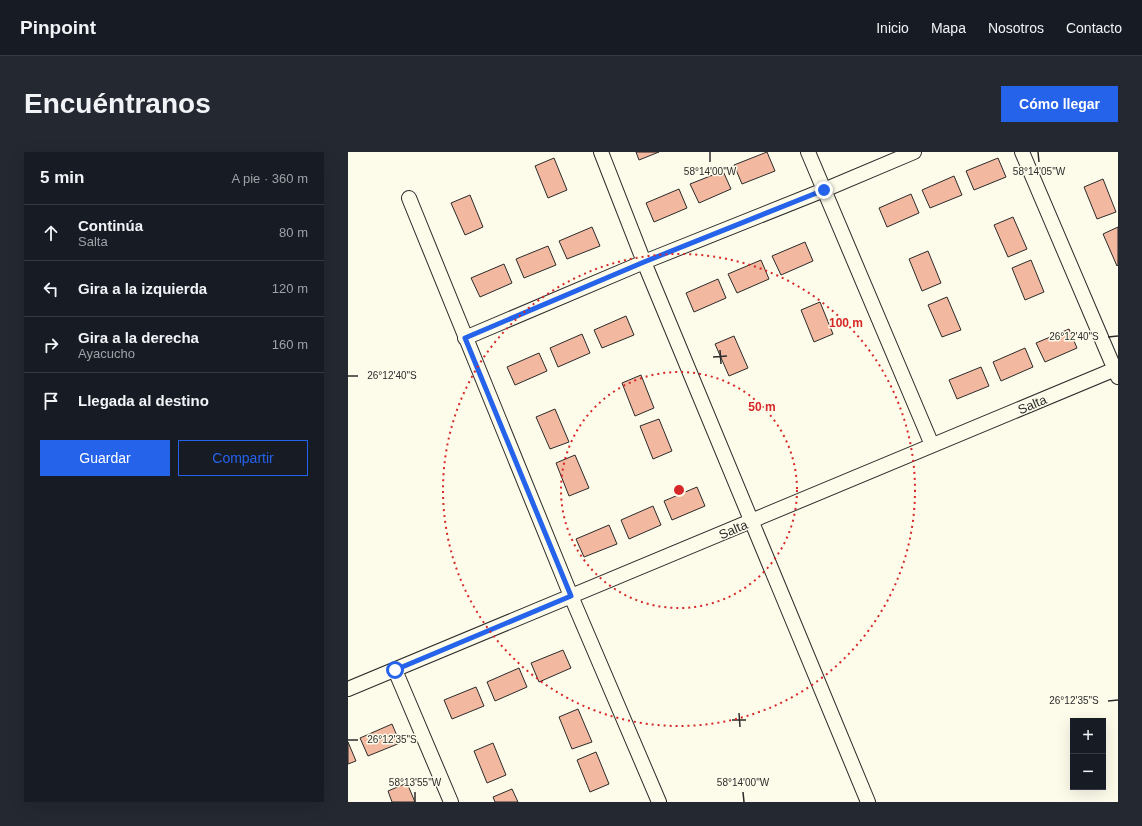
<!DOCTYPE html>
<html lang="es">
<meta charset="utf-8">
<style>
body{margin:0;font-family:Arial,sans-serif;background:#242831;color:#f1f3f6}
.controls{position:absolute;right:12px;bottom:12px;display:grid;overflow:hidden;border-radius:0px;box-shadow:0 4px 16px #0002}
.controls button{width:36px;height:36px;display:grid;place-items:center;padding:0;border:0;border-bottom:1px solid #363941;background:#171b24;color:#f1f3f6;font:20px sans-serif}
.stop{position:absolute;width:12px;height:12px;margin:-9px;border:3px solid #2563eb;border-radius:50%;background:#fff}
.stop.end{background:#2563eb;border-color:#fff;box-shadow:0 1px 4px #0008}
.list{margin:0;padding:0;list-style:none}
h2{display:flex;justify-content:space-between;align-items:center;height:52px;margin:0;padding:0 16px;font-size:17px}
h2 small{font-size:13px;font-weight:400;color:#9ea1a6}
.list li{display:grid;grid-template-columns:26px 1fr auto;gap:12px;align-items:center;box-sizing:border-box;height:56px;padding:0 16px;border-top:1px solid #363941}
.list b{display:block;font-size:15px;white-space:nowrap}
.list p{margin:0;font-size:13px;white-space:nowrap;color:#9ea1a6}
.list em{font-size:13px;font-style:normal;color:#9ea1a6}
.actions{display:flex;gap:8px;padding:12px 16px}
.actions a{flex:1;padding:9px 0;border:1px solid #2563eb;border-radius:0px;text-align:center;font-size:14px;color:#2563eb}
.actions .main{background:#2563eb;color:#fff}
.icon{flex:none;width:22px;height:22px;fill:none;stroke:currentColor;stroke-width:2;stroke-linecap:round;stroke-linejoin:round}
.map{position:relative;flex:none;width:770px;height:650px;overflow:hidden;border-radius:0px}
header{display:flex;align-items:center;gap:24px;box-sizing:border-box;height:56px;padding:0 20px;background:#171b24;border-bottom:1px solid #363941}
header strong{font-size:19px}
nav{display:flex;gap:22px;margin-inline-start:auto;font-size:14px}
.intro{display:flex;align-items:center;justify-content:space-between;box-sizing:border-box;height:96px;padding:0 24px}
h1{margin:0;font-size:28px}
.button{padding:10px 18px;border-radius:0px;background:#2563eb;color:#fff;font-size:14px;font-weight:700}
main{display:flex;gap:24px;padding:0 24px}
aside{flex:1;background:#171b24;border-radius:0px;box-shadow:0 4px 16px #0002}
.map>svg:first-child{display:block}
.building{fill:#f2b8a0;stroke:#2b2b2b}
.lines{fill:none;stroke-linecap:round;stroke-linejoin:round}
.minor-casing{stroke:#2b2b2b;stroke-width:16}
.minor{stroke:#fdfbea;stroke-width:14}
.route{stroke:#2563eb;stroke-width:5}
.ticks{fill:none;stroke:#2b2b2b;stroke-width:1.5}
.ring{fill:none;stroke:#d62828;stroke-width:2;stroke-dasharray:2 4}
.labels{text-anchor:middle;stroke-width:3;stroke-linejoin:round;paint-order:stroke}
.street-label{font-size:13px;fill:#2b2b2b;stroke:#fdfbea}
.ticks-label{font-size:10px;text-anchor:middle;fill:#2b2b2b;stroke:#fdfbea;stroke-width:3;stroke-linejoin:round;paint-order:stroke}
.centre{fill:#d62828;stroke:#fdfbea;stroke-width:2}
.ring-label{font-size:12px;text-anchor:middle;font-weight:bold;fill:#d62828;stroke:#fdfbea;stroke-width:3;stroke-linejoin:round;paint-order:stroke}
</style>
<header>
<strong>Pinpoint</strong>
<nav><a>Inicio</a><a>Mapa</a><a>Nosotros</a><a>Contacto</a></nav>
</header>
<div class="intro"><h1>Encuéntranos</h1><a class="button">Cómo llegar</a></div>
<main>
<aside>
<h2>5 min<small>A pie · 360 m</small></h2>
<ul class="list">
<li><svg class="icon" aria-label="ahead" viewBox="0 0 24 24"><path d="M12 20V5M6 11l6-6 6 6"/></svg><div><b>Continúa</b><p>Salta</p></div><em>80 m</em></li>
<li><svg class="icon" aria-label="left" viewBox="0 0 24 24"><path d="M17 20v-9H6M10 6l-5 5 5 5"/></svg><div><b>Gira a la izquierda</b></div><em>120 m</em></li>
<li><svg class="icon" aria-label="right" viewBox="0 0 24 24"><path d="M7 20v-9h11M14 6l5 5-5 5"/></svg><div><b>Gira a la derecha</b><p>Ayacucho</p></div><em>160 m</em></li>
<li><svg class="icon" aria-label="arrive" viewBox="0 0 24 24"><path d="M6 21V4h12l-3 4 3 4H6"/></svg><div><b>Llegada al destino</b></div></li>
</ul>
<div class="actions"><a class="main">Guardar</a><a>Compartir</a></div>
</aside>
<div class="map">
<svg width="770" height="650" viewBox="0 0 770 650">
<rect width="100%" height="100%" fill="#fdfbea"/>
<path class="building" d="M288 0H311L291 8Z
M419 0 427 19 394 32 386 13Z
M206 6 219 38 200 46 187 14Z
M650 6 658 25 626 38 618 19Z
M375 19 383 37 351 51 342 32Z
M606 24 614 43 582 56 574 38Z
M755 27 768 60 749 67 736 35Z
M331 37 339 56 306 70 298 51Z
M563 42 571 61 539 75 531 56Z
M122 43 135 75 117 83 103 51Z
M665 65 679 97 660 105 646 73Z
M244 75 252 94 219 107 211 89Z
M770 75V113L769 114 755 82Z
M457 90 465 109 433 123 424 104Z
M200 94 208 113 176 126 168 107Z
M580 99 593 131 574 139 561 107Z
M413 108 421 127 389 141 380 122Z
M683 108 696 140 677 148 664 116Z
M156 112 164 131 132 145 123 126Z
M370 127 378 146 346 160 338 141Z
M599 145 613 178 594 185 580 153Z
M472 150 485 182 466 190 453 158Z
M278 164 286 183 254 196 246 178Z
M721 177 729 196 697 210 688 191Z
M234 182 242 201 210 215 202 196Z
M386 184 400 216 381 224 367 192Z
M677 196 685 215 653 229 645 210Z
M191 201 199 219 167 233 159 215Z
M633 215 641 234 609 247 601 228Z
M293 223 306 256 287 264 274 231Z
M207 257 221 290 202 297 188 265Z
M311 267 324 299 305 307 292 274Z
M227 303 241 336 221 344 208 311Z
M349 335 357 354 324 368 316 349Z
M305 354 313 373 281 387 273 368Z
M261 373 269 392 236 405 228 387Z
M215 498 223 516 191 530 183 511Z
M171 516 179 535 147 549 139 530Z
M128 535 136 554 104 567 96 548Z
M230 557 244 590 224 597 211 565Z
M44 572 52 591 20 604 12 586Z
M0 590 8 609 0 612Z
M145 591 158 623 139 631 126 599Z
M248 600 261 632 242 640 229 608Z
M59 631 67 650H44L40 639Z
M164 637 170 650H147L145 645Z"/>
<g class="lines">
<defs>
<path id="minor" d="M253 0 296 110 520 650
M460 0 584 293
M674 0 770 225
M61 46 223 444 311 650
M117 186 296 110 476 38 566 0
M47 518 103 650
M0 537 770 216"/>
</defs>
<use href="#minor" class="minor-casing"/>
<use href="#minor" class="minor"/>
</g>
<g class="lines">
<path class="route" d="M47 518 223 444 117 186 296 110 476 38"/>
</g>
<path class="ticks" d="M362 0V10M690 0 691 10M760 185 770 184M372 198 373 212M365 205 379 204M0 224H10M760 549 770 548M391 561 392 575M384 568H398M0 588H10M67 640V650M395 640 396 650"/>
<g class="ring">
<circle cx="331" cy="338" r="118"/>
<circle cx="331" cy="338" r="236"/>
</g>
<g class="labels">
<g class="street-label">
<text transform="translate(684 252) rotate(-23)" y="5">Salta</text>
<text transform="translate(385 377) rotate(-23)" y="5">Salta</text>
</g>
</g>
<g class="ticks-label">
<text x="362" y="23">58°14'00"W</text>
<text x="691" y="23">58°14'05"W</text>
<text x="726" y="188">26°12'40"S</text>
<text x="44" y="227">26°12'40"S</text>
<text x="726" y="552">26°12'35"S</text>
<text x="44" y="591">26°12'35"S</text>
<text x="67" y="634">58°13'55"W</text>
<text x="395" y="634">58°14'00"W</text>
</g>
<circle cx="331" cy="338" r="6" class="centre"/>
<g class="ring-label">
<text x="498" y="175">100 m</text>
<text x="414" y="259">50 m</text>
</g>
</svg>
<div class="controls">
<button>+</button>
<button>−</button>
</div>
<div class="stop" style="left:47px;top:518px"></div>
<div class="stop end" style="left:476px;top:38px"></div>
</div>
</main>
